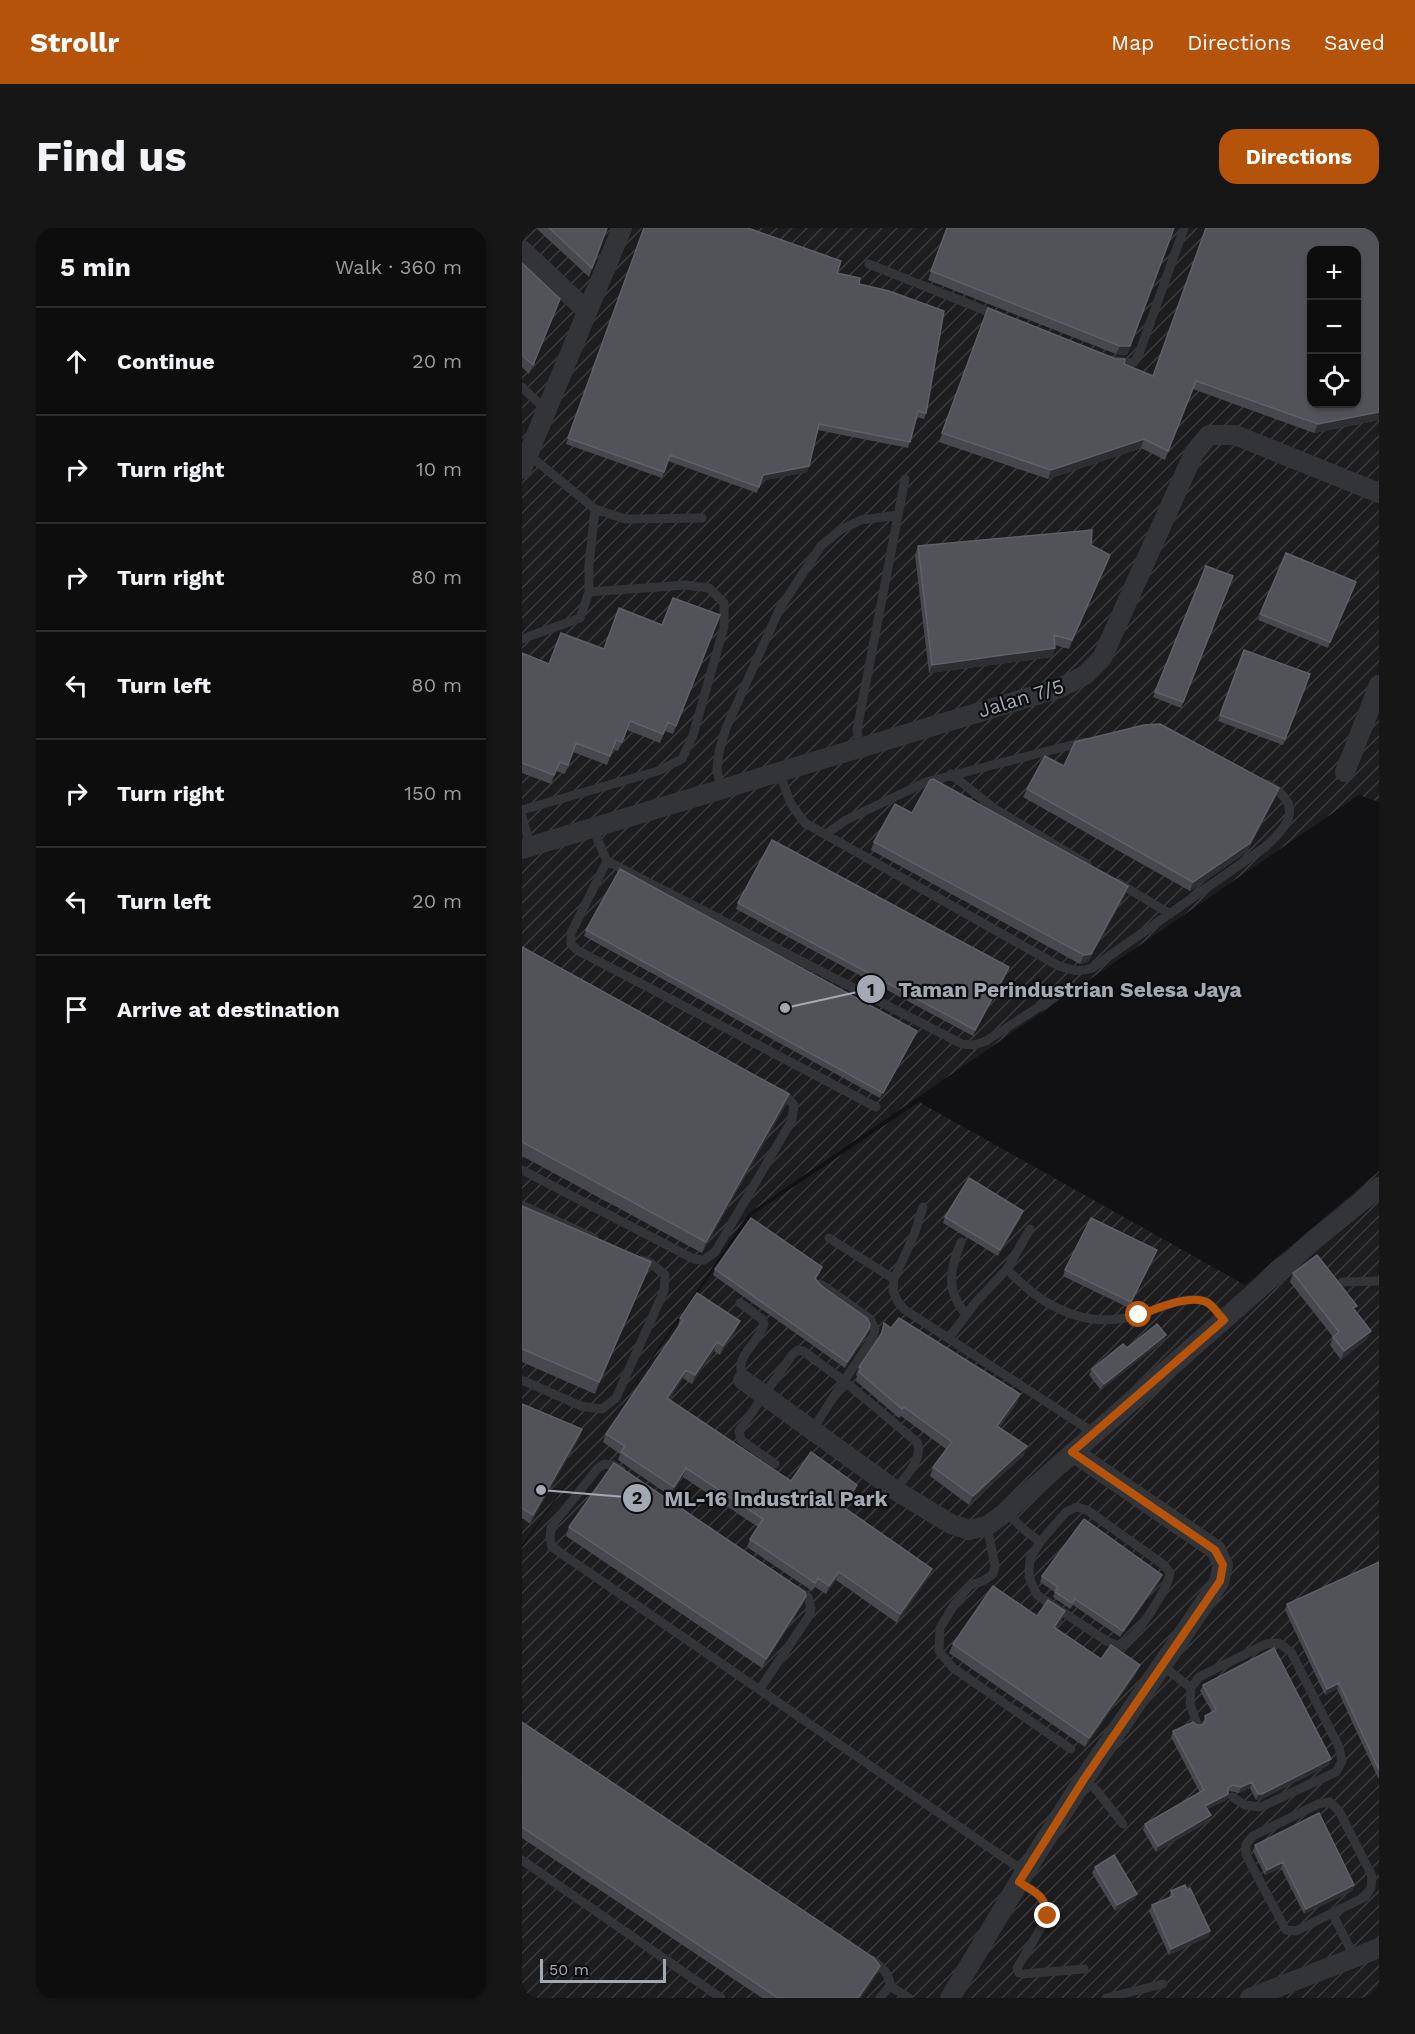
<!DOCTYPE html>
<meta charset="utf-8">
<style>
body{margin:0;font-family:"Work Sans",sans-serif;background:#161617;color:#f1f3f6}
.controls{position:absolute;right:18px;top:18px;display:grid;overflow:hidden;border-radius:12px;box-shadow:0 2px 4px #0004}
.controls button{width:54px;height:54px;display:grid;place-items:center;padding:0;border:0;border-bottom:2px solid #2d2d2e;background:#0d0d0e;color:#f1f3f6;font:30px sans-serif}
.scale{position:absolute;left:18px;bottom:15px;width:126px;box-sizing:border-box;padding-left:6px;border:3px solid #a3a9b3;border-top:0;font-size:16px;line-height:21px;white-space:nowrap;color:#a3a9b3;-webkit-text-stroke:4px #0c0c0e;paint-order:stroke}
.stop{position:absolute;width:18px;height:18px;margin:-14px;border:4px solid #b45309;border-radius:50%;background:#fff}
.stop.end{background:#b45309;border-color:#fff;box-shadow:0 2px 6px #0008}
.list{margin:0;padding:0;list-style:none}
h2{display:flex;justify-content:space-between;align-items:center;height:78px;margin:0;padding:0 24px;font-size:26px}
h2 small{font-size:20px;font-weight:400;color:#9a9c9e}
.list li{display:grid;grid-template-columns:39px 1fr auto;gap:18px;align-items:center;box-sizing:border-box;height:108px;padding:0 24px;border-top:2px solid #2d2d2e}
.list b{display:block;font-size:22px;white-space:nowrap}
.list em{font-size:20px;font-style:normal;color:#9a9c9e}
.icon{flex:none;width:33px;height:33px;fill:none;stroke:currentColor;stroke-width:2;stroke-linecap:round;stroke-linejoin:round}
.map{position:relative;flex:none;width:857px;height:1770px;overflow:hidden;border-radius:18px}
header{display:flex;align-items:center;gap:36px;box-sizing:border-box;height:84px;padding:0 30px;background:#b45309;color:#fff}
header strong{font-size:28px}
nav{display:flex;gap:33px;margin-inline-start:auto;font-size:21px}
.intro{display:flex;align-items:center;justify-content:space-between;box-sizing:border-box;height:144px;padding:0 36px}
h1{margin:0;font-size:42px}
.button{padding:15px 27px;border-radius:18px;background:#b45309;color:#fff;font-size:21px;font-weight:700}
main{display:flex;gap:36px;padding:0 36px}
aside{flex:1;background:#0d0d0e;border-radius:18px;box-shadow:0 2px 4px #0004}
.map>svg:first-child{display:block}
.industrial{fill:url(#industrial-furrows);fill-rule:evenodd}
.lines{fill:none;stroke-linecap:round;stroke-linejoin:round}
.service{stroke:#323437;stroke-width:9}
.minor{stroke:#323437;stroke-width:20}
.wall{fill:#47484e}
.shaded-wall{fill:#2d2e32}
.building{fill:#515359;stroke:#5e6067;stroke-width:1.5;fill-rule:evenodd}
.route{stroke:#b45309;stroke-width:8}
.labels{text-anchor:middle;stroke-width:4.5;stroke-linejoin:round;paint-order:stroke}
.street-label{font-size:20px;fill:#a3a9b3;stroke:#0c0c0e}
.leader{fill:none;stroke:#a3a9b3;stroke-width:2}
.callout-dot{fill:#a3a9b3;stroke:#0c0c0e;stroke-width:2}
.mark-label{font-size:18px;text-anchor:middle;font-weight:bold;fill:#111}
.callout-label{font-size:21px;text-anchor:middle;font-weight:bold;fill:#a3a9b3;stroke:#0c0c0e;stroke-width:4.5;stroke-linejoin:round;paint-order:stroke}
</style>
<header>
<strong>Strollr</strong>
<nav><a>Map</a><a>Directions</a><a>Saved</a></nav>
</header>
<div class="intro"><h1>Find us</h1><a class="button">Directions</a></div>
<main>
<aside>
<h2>5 min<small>Walk · 360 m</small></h2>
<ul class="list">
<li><svg class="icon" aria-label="ahead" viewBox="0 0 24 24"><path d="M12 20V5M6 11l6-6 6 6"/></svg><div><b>Continue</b></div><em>20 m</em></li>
<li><svg class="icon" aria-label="right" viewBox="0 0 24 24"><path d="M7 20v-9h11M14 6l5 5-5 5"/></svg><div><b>Turn right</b></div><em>10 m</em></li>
<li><svg class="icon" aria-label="right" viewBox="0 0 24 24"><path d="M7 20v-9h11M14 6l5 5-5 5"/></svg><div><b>Turn right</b></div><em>80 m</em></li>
<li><svg class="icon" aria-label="left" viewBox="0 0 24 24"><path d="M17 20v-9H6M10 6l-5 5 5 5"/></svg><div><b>Turn left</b></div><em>80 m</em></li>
<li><svg class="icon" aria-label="right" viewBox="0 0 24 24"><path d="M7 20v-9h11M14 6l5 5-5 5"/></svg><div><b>Turn right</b></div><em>150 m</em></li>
<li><svg class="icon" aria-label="left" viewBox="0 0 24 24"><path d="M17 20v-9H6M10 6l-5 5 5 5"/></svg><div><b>Turn left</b></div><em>20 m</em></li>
<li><svg class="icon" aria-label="arrive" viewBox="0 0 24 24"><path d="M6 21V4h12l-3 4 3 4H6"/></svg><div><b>Arrive at destination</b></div></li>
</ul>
</aside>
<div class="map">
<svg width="857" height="1770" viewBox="0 0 857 1770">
<defs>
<pattern id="industrial-furrows" width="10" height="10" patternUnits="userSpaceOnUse" patternTransform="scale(1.5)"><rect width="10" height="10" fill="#1d1d20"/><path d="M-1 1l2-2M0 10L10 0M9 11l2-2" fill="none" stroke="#3b3b3e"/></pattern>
</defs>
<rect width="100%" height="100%" fill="#111113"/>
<path class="industrial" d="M0 0H857V574L837 567 227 985 82 1200 230 987 397 874 723 1057 857 943V1770H0V1320L70 1219 0 1317ZM790 22H834V176H790Z"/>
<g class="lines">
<path class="service" d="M347 36 477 88
M590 132 605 135 612 134 617 126 662 0
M0 159 24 182
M7 227 73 281 103 291 180 290
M0 411 58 390 67 364
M338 519 335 502 383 251
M257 544 269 576 283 595 535 737C548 742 557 745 570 740L743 619C768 597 782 576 745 556
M429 546 473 581 565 636
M199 562 195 541 197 524 204 500 258 380 299 318 318 302 339 292 376 287
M0 582 136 543 160 531 171 507 202 399V375L187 360 164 357 67 364V337L73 281
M0 589 9 619
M71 601 85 633 440 816 452 817 464 813 534 768
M304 606 324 592 404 554 562 514
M85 633 49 705V716L55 722 354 879
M597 655 648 686
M0 942 172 1031 182 1032 193 1024 270 892 272 877 264 868 257 864
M0 977 72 1010
M401 979 392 1007 372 1051 371 1063 376 1074 383 1082 572 1205
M307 1010 372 1051
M439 1014C428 1041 423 1063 444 1086
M485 1041C521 1080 566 1103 620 1086 637 1081 659 1069 678 1072 689 1073 695 1084 702 1092
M820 1054 857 1053
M218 1075 240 1091 242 1096C236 1118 211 1126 221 1152
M427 1110 454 1074 485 1041 508 1001
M0 1152 59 1178 80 1181 94 1170 142 1063 143 1047 130 1036 120 1032
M290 1202 322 1153 395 1214C402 1231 383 1249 373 1262
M253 1236 219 1212 217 1203 270 1127 276 1122 281 1123 322 1153 351 1110 353 1101 348 1091 300 1057
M99 1242 91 1237 82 1236 76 1240 29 1299 28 1310 30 1319 503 1644
M555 1279 565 1282 642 1337 648 1345C645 1363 615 1408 599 1418L586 1414 515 1367 507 1349 508 1330 518 1314 544 1284Z
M484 1284 500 1300 518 1314
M465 1298 473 1338 471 1346 461 1353 448 1357 432 1377 418 1400 417 1423 431 1440 549 1521
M641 1438 669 1460
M238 1461 287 1388 289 1380 286 1369 274 1362
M675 1497 668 1475 669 1460 677 1449 744 1416 757 1415 769 1424 817 1519 820 1533 814 1544 739 1579 723 1577 710 1569
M562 1551 575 1563 601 1596
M0 1632 199 1770
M497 1654C514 1665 522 1666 526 1688L495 1740 497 1745 501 1746 562 1741
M810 1685 774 1703 764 1702 724 1627V1616L731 1608 796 1576 808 1574 817 1583 850 1648 849 1660 843 1669 810 1685 833 1730
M350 1732C360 1739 368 1746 368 1758
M358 1770 368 1758 387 1770
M584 1770 641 1756"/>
<path class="minor" d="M0 22 65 83
M0 241 100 0
M823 544 857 457
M0 621 538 460 563 447 580 430 672 225 687 207H713L857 265
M221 1152 373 1262 429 1296 447 1302 465 1298 484 1284 792 1012 857 959
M428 1770 503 1644 562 1551 697 1354 701 1337 694 1322 551 1224
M728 1770 857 1720"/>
</g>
<path class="wall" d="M14 0H85L67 49Z
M122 0 315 45 337 56 404 185 402 191 395 189 386 220 296 202 285 244 239 253 235 265 146 233 140 250 44 216Z
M425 0H652L605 127 594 126 406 52Z
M684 0 857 192 792 205 671 161 643 232 619 220 526 251 417 214 466 80 631 148Z
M0 35 38 71 7 146 0 139Z
M569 317 588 327 547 421 533 417V420L530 429 407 445 393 327 396 318Z
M764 325 834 354 806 420 736 392Z
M711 348 659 480 631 469 633 464Z
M198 387 151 506 143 503 138 515 105 502 96 523 91 521 85 537 51 524 43 546 34 543 29 556 0 545V425L27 436 82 421 140 397Z
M722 422 788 446 761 517 696 493Z
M542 538 757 560 754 568 725 624 668 663 501 569 505 561Z
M390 585 606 658 603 667 566 734 558 736 349 622 352 614Z
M216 675 485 745 451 808 214 681Z
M64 702 392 809 358 870 62 708Z
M0 719 263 878 180 1025 0 928Z
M0 978 129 1034 73 1166 0 1134Z
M423 989H499L476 1028 421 995Z
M632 1028 607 1080 541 1048 543 1042Z
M300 1039 298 1045 294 1051 347 1101 345 1107 323 1140 191 1047 193 1041Z
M771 1045 833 1082 845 1111 819 1132 808 1117 811 1109 768 1054Z
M158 1090 214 1102 198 1127 192 1123 170 1156 161 1150 147 1172 269 1253 335 1257 332 1265 322 1279 407 1349 375 1395 314 1352 304 1366 293 1359 290 1363 225 1319 228 1311 236 1299 161 1249 148 1268 96 1232 98 1226 81 1214 84 1206 156 1099Z
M362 1095 369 1100 498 1166 495 1175 477 1200 502 1227 447 1277 408 1248 411 1239 424 1221 379 1188 377 1190 334 1153 335 1148 334 1147 337 1139 358 1107Z
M644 1107 641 1113 579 1162 567 1147 570 1141 605 1120Z
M0 1176 60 1201 57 1210 8 1296 0 1290Z
M47 1299 281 1376 240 1440 44 1308Z
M857 1334V1550H856L815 1461 803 1467 763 1382 765 1376Z
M520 1348 638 1353 598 1409 551 1377 548 1381 531 1369 533 1364 518 1354Z
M515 1388 540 1392 534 1401 579 1431 614 1446 563 1519 427 1425 431 1416Z
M681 1457 807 1537 738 1572H734L728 1560 717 1565 707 1563 704 1572 685 1581 687 1593 634 1624 621 1602 623 1596 678 1565 649 1509 651 1503 675 1497H680L681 1496 683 1488 690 1484 678 1463Z
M0 1494 355 1746 339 1770H240L0 1610Z
M733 1617 832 1657 830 1663 782 1686 759 1640 743 1647 731 1623Z
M573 1639 613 1671 593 1683 570 1645Z
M665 1662 688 1703 686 1709 647 1727 627 1683 630 1677 647 1670 649 1663Z"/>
<path class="shaded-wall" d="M652 0 605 127 594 126 598 118Z
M857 184V192L792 205 796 196Z
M622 211 619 220 526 251 529 242Z
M287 238 285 244 239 253 241 247Z
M588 327 585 336 547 421 550 412Z
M533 420 530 429 407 445 410 437Z
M757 560 754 568 725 624 668 663 671 654Z
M606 658 603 667 566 734 558 736 562 727Z
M487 739 485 745 451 808 453 802Z
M267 866 263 878 180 1025 184 1014Z
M501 983 499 989 476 1028 478 1022Z
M635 1022 632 1028 607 1080 609 1074Z
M129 1034 125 1045 73 1166 77 1154Z
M218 1093 214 1102 198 1127 201 1118Z
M347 1101 345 1107 323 1140 325 1134Z
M849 1103 845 1111 819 1132 822 1123Z
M644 1107 641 1113 579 1162 582 1156Z
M195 1114 192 1123 170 1156 173 1147Z
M164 1142 161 1150 142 1179 145 1170Z
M498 1166 495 1175 471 1207 475 1198Z
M60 1201 57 1210 8 1296 11 1287Z
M505 1218 502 1227 447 1277 451 1268Z
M164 1240 161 1249 148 1268 152 1259Z
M335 1257 332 1265 316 1286 320 1278Z
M410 1341 407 1349 375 1395 378 1386Z
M317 1344 314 1352 304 1366 307 1358Z
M640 1347 638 1353 598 1409 601 1403Z
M284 1368 281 1376 240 1440 244 1431Z
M543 1383 540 1392 529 1408 532 1399Z
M618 1437 614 1446 563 1519 567 1510Z
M817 1455 815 1461 803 1467 805 1461Z
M809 1531 807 1537 738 1572H734L736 1566Z
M730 1554 728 1560 717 1565 719 1559Z
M706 1566 704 1572 681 1583 683 1578Z
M689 1587 687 1593 634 1624 636 1618Z
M761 1634 759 1640 743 1647 745 1642Z
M832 1657 830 1663 782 1686 784 1681Z
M615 1666 613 1671 593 1683 595 1677Z
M688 1703 686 1709 647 1727 649 1721Z
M358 1738 355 1746 339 1770H336Z"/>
<path class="building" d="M27 0H85L70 40Z
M122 0H226L319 33 315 45 338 50 337 56 367 63 422 83 404 185 396 183 388 214 297 196 287 238 241 247 237 259 148 227 142 244 46 210Z
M425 0H652L608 118H598L409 43Z
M684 0H857V184L796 196 674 153 646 223 622 211 529 242 420 205 466 80 594 131H603L602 136 631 148ZM789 22H834V176H789Z
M0 35 38 71 11 137 0 127Z
M570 302 569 317 588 327 550 412 532 407 533 420 410 437 396 318Z
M764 325 834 354 808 414 738 386Z
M684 338 711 348 661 474 633 464Z
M151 370 198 387 154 498 146 494 141 506 108 493 100 514 94 512 88 528 54 515 46 537 38 534 32 547 0 535V425L27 436 39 405 82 421 97 380 140 397Z
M722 422 788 446 763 511 698 487Z
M638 496 757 560 728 615 671 654 505 561 523 528 542 538 553 514 622 497Z
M411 551 606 658 569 726 562 727 352 614 373 576 390 585 408 552Z
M250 612 487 739 453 802 216 675Z
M98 641 395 803 361 865 64 702Z
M0 719 267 866 184 1014 0 914Z
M447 950 501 983 478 1022 423 989Z
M0 978 129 1034 77 1154 0 1121Z
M229 990 300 1039 293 1050 298 1057 345 1090 348 1096 347 1101 325 1134 193 1041Z
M569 990 635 1022 609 1074 543 1042Z
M795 1027 835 1078 831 1080 849 1103 822 1123 811 1109 817 1104 771 1045Z
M175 1065 218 1093 201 1118 195 1114 173 1147 164 1142 145 1170 269 1253 289 1224 335 1257 320 1278 410 1341 378 1386 317 1344 307 1358 296 1350 293 1355 228 1311 241 1291 164 1240 152 1259 99 1224 103 1218 84 1206 161 1092 158 1090Z
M377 1090 498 1166 475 1198 505 1218 451 1268 411 1239 430 1214 382 1179 380 1181 337 1144 339 1140 337 1139 360 1105 362 1095 369 1100Z
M635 1096 644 1107 582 1156 570 1141 601 1116 605 1120Z
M0 1176 60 1201 11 1287 0 1280Z
M92 1235 283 1364 284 1368 244 1431 47 1299Z
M562 1291 640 1347 601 1403 553 1371 550 1375 533 1364 536 1359 520 1348Z
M857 1334V1542L817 1455 805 1461 765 1376Z
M471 1358 515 1388 526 1372 543 1383 532 1399 579 1431 589 1417 618 1437 567 1510 431 1416Z
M752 1420 809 1531 740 1566H736L730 1554 719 1559 710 1557 706 1560V1566L683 1578 689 1587 636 1618 623 1596 682 1562 651 1503 671 1494 675 1497H680L684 1493 683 1488 694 1482 681 1457Z
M0 1494 352 1730 358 1738 336 1770H256L0 1599Z
M797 1585 832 1657 784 1681 761 1634 745 1642 733 1617Z
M592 1627 615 1666 595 1677 573 1639Z
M663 1657 665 1662 668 1660 688 1703 649 1721 630 1677 651 1668 649 1663Z"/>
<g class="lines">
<path class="route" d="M526 1688C522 1666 514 1665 497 1654L562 1551 698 1353 701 1337 693 1322 550 1224 702 1092C697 1087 692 1079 686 1075 669 1065 634 1081 617 1087"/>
</g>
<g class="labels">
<g class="street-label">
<text transform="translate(499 470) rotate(-17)" y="7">Jalan 7/5</text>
</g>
</g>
<path class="leader" d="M263 780L349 761M19 1262L115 1270"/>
<g class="callout-dot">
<circle cx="263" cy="780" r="6"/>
<circle cx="19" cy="1262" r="6"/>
<circle cx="349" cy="761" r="15"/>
<circle cx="115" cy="1270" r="15"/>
</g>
<g class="mark-label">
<text x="349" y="768">1</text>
<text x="115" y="1276">2</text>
</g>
<g class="callout-label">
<text x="548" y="769">Taman Perindustrian Selesa Jaya</text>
<text x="254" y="1278">ML-16 Industrial Park</text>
</g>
</svg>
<div class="controls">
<button>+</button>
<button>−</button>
<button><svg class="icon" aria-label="locate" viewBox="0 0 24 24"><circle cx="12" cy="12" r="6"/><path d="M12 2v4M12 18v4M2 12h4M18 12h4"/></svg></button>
</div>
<div class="scale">50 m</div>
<div class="stop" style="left:617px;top:1087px"></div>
<div class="stop end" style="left:526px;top:1688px"></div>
</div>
</main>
